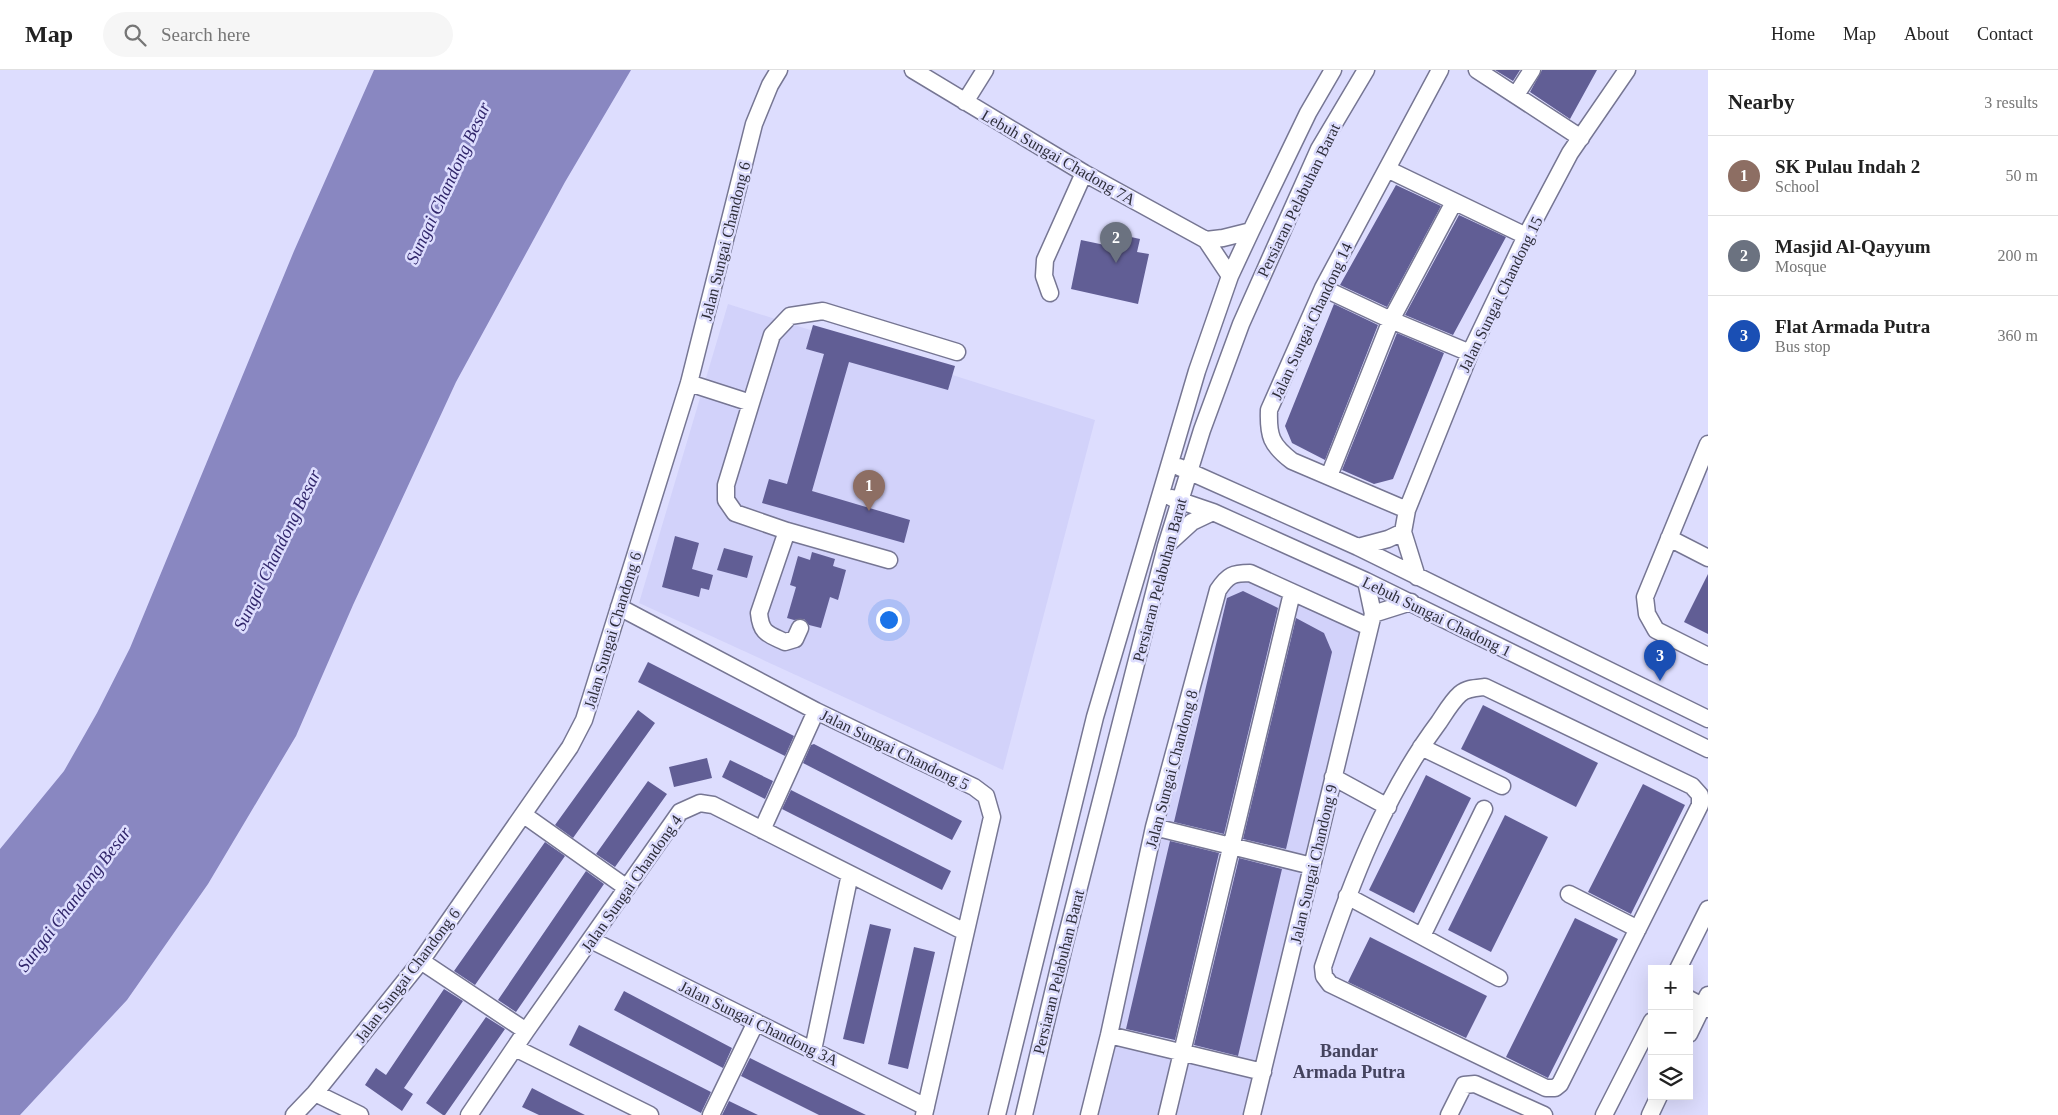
<!DOCTYPE html>
<meta charset="utf-8">
<style>
body{margin:0;font-family:"Times New Roman",serif;background:#f6f6f6;color:#222}
.controls{position:absolute;right:15px;bottom:15px;display:grid;overflow:hidden;border-radius:0px;box-shadow:0 5px 20px #0002}
.controls button{width:45px;height:45px;display:grid;place-items:center;padding:0;border:0;border-bottom:1px solid #e0e0e0;background:#fff;color:#222;font:25px sans-serif}
.you{position:absolute;left:888px;top:549px;width:18px;height:18px;margin:-12px;border:4px solid #fff;border-radius:50%;background:#1a73e8;box-shadow:0 0 0 8px #1a73e833}
.badge{display:grid;place-items:center;width:32px;height:32px;border-radius:50%;background:#5c772b;color:#fff;font-size:16px;font-weight:700}
.pin{position:absolute;translate:-50% -41px;filter:drop-shadow(0 1px 2px #0008)}
.pin::after{content:'';position:absolute;top:26px;width:18px;height:15px;background:inherit;clip-path:polygon(0 0,100% 0,50% 100%)}
.list{margin:0;padding:0;list-style:none}
h2{display:flex;justify-content:space-between;align-items:center;height:65px;margin:0;padding:0 20px;font-size:21px}
h2 small{font-size:16px;font-weight:400;color:#767676}
.list li{display:grid;grid-template-columns:32px 1fr auto;gap:15px;align-items:center;box-sizing:border-box;height:80px;padding:0 20px;border-top:1px solid #e0e0e0}
.list b{display:block;font-size:19px;white-space:nowrap}
.list p{margin:0;font-size:16px;white-space:nowrap;color:#767676}
.list em{font-size:16px;font-style:normal;color:#767676}
.icon{flex:none;width:28px;height:28px;fill:none;stroke:currentColor;stroke-width:2;stroke-linecap:round;stroke-linejoin:round}
.map{position:relative;flex:none;width:1708px;height:1045px;overflow:hidden}
header{display:flex;align-items:center;gap:30px;box-sizing:border-box;height:70px;padding:0 25px;background:#fff;border-bottom:1px solid #e0e0e0}
header strong{font-size:24px}
nav{display:flex;gap:28px;margin-inline-start:auto;font-size:18px}
.search{width:350px;height:45px;background:#f6f6f6;display:flex;align-items:center;gap:12px;box-sizing:border-box;padding:0 18px;border-radius:28px;color:#767676;font-size:19px}
main{display:flex}
aside{flex:1;background:#fff}
.map>svg:first-child{display:block}
.built{fill:#d2d2fa}
.water{fill:#8987c1}
.building{fill:#615e95}
.lines{fill:none;stroke-linecap:round;stroke-linejoin:round}
.minor-casing{stroke:#767693;stroke-width:19}
.minor{stroke:#fff;stroke-width:16}
.labels{text-anchor:middle;stroke-width:5;stroke-linejoin:round;paint-order:stroke}
.street-label{font-size:16px;fill:#2e2e3a;stroke:#ddddfe}
.water-label{font-size:18px;font-style:italic;fill:#31266b;stroke:#ddddfe}
.neighbourhood-label{font-size:18px;font-weight:bold;fill:#44435e;stroke:#ddddfe}
</style>
<header>
<strong>Map</strong>
<div class="search"><svg class="icon" aria-label="search" viewBox="0 0 24 24"><circle cx="10" cy="10" r="6"/><path d="M15 15l6 6"/></svg>Search here</div>
<nav><a>Home</a><a>Map</a><a>About</a><a>Contact</a></nav>
</header>
<main>
<div class="map">
<svg width="1708" height="1045" viewBox="0 0 1708 1045">
<rect width="100%" height="100%" fill="#ddddfe"/>
<path class="built" d="M728 234 1095 350 1003 700 639 533Z
M1250 509 1363 559 1247 1045H1095L1162 755 1224 524 1229 513Z"/>
<path class="water" d="M374 0H631L565 112 456 312 353 535 296 666 208 814 127 930 20 1045H0V779L64 701 97 643 130 578 294 181Z"/>
<path class="building" d="M1495 0H1520L1513 11Z
M1542 0H1597L1570 49 1530 22Z
M1396 115 1441 136 1387 237 1340 215Z
M1459 145 1506 167 1453 265 1405 245Z
M1122 165 1140 169 1137 182 1149 184 1138 234 1071 219 1081 170 1119 178Z
M1334 234 1378 255 1325 390 1292 373 1285 356Z
M813 255 955 296 948 320 849 292 812 421 910 450 904 473 762 433 769 409 787 414 824 284 806 279Z
M1397 263 1444 283 1393 409 1374 414 1342 400Z
M675 466 699 473 692 499 713 505 709 520 701 518 699 527 662 517Z
M724 478 753 486 747 508 717 500Z
M812 482 835 489 833 496 846 500 838 530 830 527 821 558 809 555 804 549 794 550 787 548 796 517 790 515 798 486 810 490Z
M1708 504V564L1684 552Z
M1243 521 1278 538 1224 764 1174 752 1227 528Z
M1296 548 1324 563 1332 582 1286 779 1243 769Z
M648 592 794 666 785 686 638 612Z
M1483 635 1598 693 1576 737 1461 679Z
M638 640 655 653 573 768 555 755Z
M814 674 962 751 952 770 803 693 811 675Z
M707 688 712 708 674 717 669 697Z
M730 690 773 711 765 729 722 707Z
M1426 705 1471 728 1414 843 1369 820Z
M648 711 667 724 615 797 596 784Z
M1643 714 1685 735 1631 844 1588 822Z
M791 720 951 801 942 820 782 739Z
M1505 745 1548 767 1491 882 1448 860Z
M1170 771 1219 783 1175 970 1126 959Z
M545 772 565 786 475 915 454 901Z
M1239 788 1282 799 1238 986 1194 975Z
M586 801 604 814 516 942 498 930Z
M1575 848 1618 869 1548 1008 1506 987Z
M870 854 891 859 864 974 843 969Z
M1370 867 1487 926 1466 968 1348 912Z
M914 877 935 882 908 999 888 994Z
M444 919 463 931 404 1018 413 1024 402 1041 365 1015 376 998 386 1005Z
M624 921 732 978 723 998 614 940Z
M486 947 505 959 445 1045H443L426 1033Z
M579 955 711 1022 701 1043 569 975Z
M750 988 784 1005 866 1045H819L741 1006Z
M532 1018 555 1030 585 1045H539L522 1037Z
M729 1031 758 1045H722Z"/>
<g class="lines">
<defs>
<path id="minor" d="M913 0 1084 103 1206 170 1230 206
M1477 0 1581 68
M1516 25 1532 0
M965 32 985 0
M1387 99 1526 166
M1206 170 1223 168 1251 161
M1323 218 1391 250 1470 283
M1050 223 1044 206 1045 190 1084 103
M689 313 751 333 726 415V430L735 443 787 461 889 490
M751 333 772 265 790 246 823 241 957 282
M1708 374 1645 527 1647 544 1656 560 1708 586
M1179 397 1358 477 1708 649
M1329 406 1391 250 1454 132
M1172 428 1213 442 1366 511 1708 679
M1407 440 1292 391C1271 375 1268 366 1269 340L1323 218 1440 0
M787 461 759 543C761 564 768 564 785 572L795 569 800 558
M1669 468 1708 488
M1169 473 1192 452 1213 442
M1358 477 1388 469 1403 462
M1417 507 1403 462 1407 440 1470 283 1526 166 1570 83 1627 0
M619 537 816 641 974 717 986 726 992 747 924 1045
M1373 544 1411 532
M1485 617 1692 716 1700 725V735L1560 1014 1555 1018H1546L1330 914 1324 906 1323 897C1351 812 1385 724 1439 652 1445 643 1452 631 1460 624 1467 618 1476 618 1485 617Z
M1421 677 1502 716
M1333 707 1388 737
M524 745 627 818
M1154 757 1312 796
M762 760 816 641
M1569 824 1638 859
M1347 826 1499 908
M1422 866 1484 739
M591 870 926 1037
M421 891 526 961
M1678 899 1708 839
M1689 929 1708 939
M1689 964 1708 925
M1109 965 1263 1002
M515 978 650 1045
M813 980 850 804
M315 1023 360 1045
M294 1045 315 1023 421 891 570 677 584 650 689 313 754 54 770 15 779 0
M469 1045 526 961 680 742 700 733 713 735 965 862
M711 1045 756 952
M997 1045 1095 647 1197 301 1230 206 1251 161 1308 43 1333 0
M1024 1045 1065 872 1166 476 1202 360 1241 254 1319 79 1366 0
M1089 1045 1109 965 1154 757 1218 520C1228 505 1233 503 1250 503L1369 557
M1167 1045 1292 523
M1252 1045 1373 544 1366 511
M1449 1045 1464 1015 1475 1014 1544 1045
M1604 1045 1652 951
M1650 1045 1659 1026"/>
</defs>
<use href="#minor" class="minor-casing"/>
<use href="#minor" class="minor"/>
</g>
<g class="labels">
<g class="street-label">
<text transform="translate(1059 87) rotate(30)" y="6">Lebuh Sungai Chadong 7A</text>
<text transform="translate(1298 130) rotate(-64)" y="6">Persiaran Pelabuhan Barat</text>
<text transform="translate(725 171) rotate(-76)" y="6">Jalan Sungai Chandong 6</text>
<text transform="translate(1500 224) rotate(-64)" y="6">Jalan Sungai Chandong 15</text>
<text transform="translate(1311 251) rotate(-65)" y="6">Jalan Sungai Chandong 14</text>
<text transform="translate(1159 510) rotate(-75)" y="6">Persiaran Pelabuhan Barat</text>
<text transform="translate(1437 546) rotate(26)" y="6">Lebuh Sungai Chadong 1</text>
<text transform="translate(612 560) rotate(-73)" y="6">Jalan Sungai Chandong 6</text>
<text transform="translate(895 679) rotate(26)" y="6">Jalan Sungai Chandong 5</text>
<text transform="translate(1171 699) rotate(-75)" y="6">Jalan Sungai Chandong 8</text>
<text transform="translate(1313 794) rotate(-77)" y="6">Jalan Sungai Chandong 9</text>
<text transform="translate(631 813) rotate(-55)" y="6">Jalan Sungai Chandong 4</text>
<text transform="translate(1058 902) rotate(-76)" y="6">Persiaran Pelabuhan Barat</text>
<text transform="translate(407 905) rotate(-53)" y="6">Jalan Sungai Chandong 6</text>
<text transform="translate(759 953) rotate(26)" y="6">Jalan Sungai Chandong 3A</text>
</g>
<g class="water-label">
<text transform="translate(448 113) rotate(-65)" y="6">Sungai Chandong Besar</text>
<text transform="translate(277 480) rotate(-64)" y="6">Sungai Chandong Besar</text>
<text transform="translate(74 829) rotate(-53)" y="6">Sungai Chandong Besar</text>
</g>
<g class="neighbourhood-label">
<text x="1349" y="987">Bandar<tspan x="1349" dy="21">Armada Putra</tspan></text>
</g>
</g>
</svg>
<div class="controls">
<button>+</button>
<button>−</button>
<button><svg class="icon" aria-label="layers" viewBox="0 0 24 24"><path d="M12 4l9 5-9 5-9-5zM3 14l9 5 9-5"/></svg></button>
</div>
<div class="you"></div>
<div class="pin badge" style="left:869px;top:441px;background:#8d6e63">1</div>
<div class="pin badge" style="left:1116px;top:193px;background:#6b7280">2</div>
<div class="pin badge" style="left:1660px;top:611px;background:#1a4fb4">3</div>
</div>
<aside>
<h2>Nearby<small>3 results</small></h2>
<ul class="list">
<li><span class="badge" style="background:#8d6e63">1</span><div><b>SK Pulau Indah 2</b><p>School</p></div><em>50 m</em></li>
<li><span class="badge" style="background:#6b7280">2</span><div><b>Masjid Al-Qayyum</b><p>Mosque</p></div><em>200 m</em></li>
<li><span class="badge" style="background:#1a4fb4">3</span><div><b>Flat Armada Putra</b><p>Bus stop</p></div><em>360 m</em></li>
</ul>
</aside>
</main>
